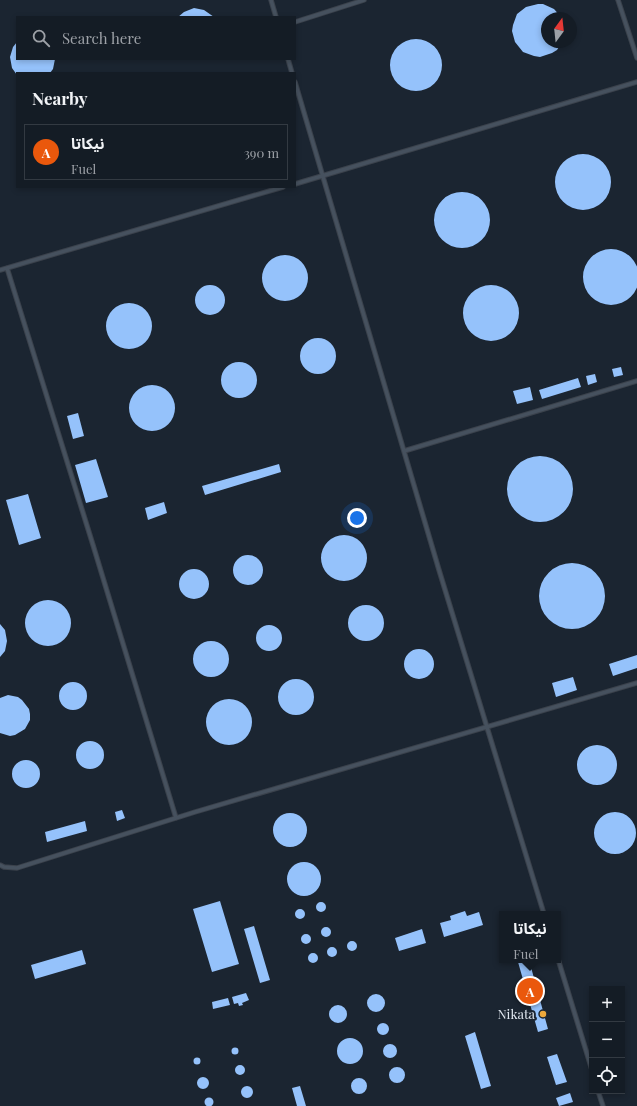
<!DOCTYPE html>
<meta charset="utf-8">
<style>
body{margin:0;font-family:"Playfair Display","Noto Sans Arabic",serif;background:#1d252d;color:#f1f3f6}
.controls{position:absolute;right:12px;bottom:12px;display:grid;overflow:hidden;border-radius:0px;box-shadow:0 2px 6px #0003}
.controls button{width:36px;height:36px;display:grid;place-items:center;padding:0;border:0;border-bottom:1px solid #333a42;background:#141c25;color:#f1f3f6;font:20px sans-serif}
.compass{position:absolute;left:541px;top:12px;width:36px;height:36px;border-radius:50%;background:#141c25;box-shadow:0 2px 6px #0003;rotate:15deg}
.you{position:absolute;left:357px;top:518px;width:14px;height:14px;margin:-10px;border:3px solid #fff;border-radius:50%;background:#1a73e8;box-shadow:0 0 0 6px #1a73e833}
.badge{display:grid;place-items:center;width:26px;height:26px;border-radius:50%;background:#ea580c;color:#fff;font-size:13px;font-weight:700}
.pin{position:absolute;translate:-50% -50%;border:2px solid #fff;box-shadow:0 1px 4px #0006}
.popup{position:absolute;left:499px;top:911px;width:62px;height:52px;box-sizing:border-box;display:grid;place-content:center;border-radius:0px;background:#141c25;filter:drop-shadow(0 1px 3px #0005);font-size:13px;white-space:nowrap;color:#9da1a7}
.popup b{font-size:15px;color:#f1f3f6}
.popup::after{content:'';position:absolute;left:50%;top:100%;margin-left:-8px;border:8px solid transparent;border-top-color:#141c25}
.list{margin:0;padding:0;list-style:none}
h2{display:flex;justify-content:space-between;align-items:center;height:52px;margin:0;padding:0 16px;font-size:17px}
h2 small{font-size:13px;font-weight:400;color:#9da1a7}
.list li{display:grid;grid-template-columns:26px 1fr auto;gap:12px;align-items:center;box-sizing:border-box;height:56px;margin:0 8px 8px;padding:0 8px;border:1px solid #333a42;border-radius:0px}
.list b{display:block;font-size:15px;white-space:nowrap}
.list p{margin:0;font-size:13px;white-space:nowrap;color:#9da1a7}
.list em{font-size:13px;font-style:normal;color:#9da1a7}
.icon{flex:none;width:22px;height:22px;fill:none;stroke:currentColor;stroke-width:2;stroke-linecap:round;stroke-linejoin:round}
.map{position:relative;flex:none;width:637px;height:1106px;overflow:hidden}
.search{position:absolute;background:#141c25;box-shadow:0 2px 6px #0003;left:16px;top:16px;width:280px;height:44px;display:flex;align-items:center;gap:10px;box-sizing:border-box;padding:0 14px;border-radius:0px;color:#9da1a7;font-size:15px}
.panel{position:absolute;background:#141c25;box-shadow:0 2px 6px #0003;left:16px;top:72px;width:280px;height:116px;border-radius:0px}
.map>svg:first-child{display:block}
.building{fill:#95c2fb}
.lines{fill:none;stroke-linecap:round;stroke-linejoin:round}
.lane-casing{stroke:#3b424c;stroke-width:5.5}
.lane{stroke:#46515e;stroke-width:3.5}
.poi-dot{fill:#eda83b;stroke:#1b2531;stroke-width:1.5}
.labels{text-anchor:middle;stroke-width:4;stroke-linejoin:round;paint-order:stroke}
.poi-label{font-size:13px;fill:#e1e8f0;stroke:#1b2531;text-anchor:end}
</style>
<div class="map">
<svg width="637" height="1106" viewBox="0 0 637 1106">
<rect width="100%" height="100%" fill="#1b2531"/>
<path class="building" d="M538 4H543L554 9 562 18H547V42H562L557 50 552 53 540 57 534 56 523 52 515 42 512 31 513 25 517 14 526 7Z
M194 8 204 10 214 17H178L184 12Z
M390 65a26 26 0 1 1 52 0a26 26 0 1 1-52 0Z
M17 42V59H55L53 69 50 73H17V75L12 68 10 57 13 47Z
M555 182a28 28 0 1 1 56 0a28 28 0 1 1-56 0Z
M434 220a28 28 0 1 1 56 0a28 28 0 1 1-56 0Z
M583 277a28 28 0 1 1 56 0a28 28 0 1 1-56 0Z
M262 278a23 23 0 1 1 46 0a23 23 0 1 1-46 0Z
M195 300a15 15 0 1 1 30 0a15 15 0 1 1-30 0Z
M463 313a28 28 0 1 1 56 0a28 28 0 1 1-56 0Z
M106 326a23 23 0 1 1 46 0a23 23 0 1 1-46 0Z
M300 356a18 18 0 1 1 36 0a18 18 0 1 1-36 0Z
M221 380a18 18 0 1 1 36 0a18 18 0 1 1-36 0Z
M621 367 623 375 614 377 612 369Z
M595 374 597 382 588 385 586 376Z
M578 378 581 387 542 399 539 390Z
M129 408a23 23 0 1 1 46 0a23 23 0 1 1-46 0Z
M530 387 533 400 517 404 513 391Z
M78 413 84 436 73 439 67 416Z
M507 489a33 33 0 1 1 66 0a33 33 0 1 1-66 0Z
M96 459 108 497 86 503 75 465Z
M279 464 281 472 205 495 202 486Z
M28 494 41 538 19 545 6 500Z
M164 502 167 513 148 520 145 508Z
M321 558a23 23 0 1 1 46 0a23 23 0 1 1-46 0Z
M233 570a15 15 0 1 1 30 0a15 15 0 1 1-30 0Z
M539 596a33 33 0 1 1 66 0a33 33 0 1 1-66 0Z
M179 584a15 15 0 1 1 30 0a15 15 0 1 1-30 0Z
M25 623a23 23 0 1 1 46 0a23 23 0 1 1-46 0Z
M348 623a18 18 0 1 1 36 0a18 18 0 1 1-36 0Z
M0 624 5 630 7 641 5 651 0 657Z
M256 638a13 13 0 1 1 26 0a13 13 0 1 1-26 0Z
M193 659a18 18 0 1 1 36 0a18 18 0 1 1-36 0Z
M404 664a15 15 0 1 1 30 0a15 15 0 1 1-30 0Z
M637 655V668L613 676 609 664Z
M573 677 577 690 556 697 552 683Z
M278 697a18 18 0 1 1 36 0a18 18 0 1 1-36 0Z
M59 696a14 14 0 1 1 28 0a14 14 0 1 1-28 0Z
M8 695 18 697 22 700 29 709 30 714V720L25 729 15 735 10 736 0 733V698Z
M206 722a23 23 0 1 1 46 0a23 23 0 1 1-46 0Z
M76 755a14 14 0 1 1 28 0a14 14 0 1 1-28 0Z
M577 765a20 20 0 1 1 40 0a20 20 0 1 1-40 0Z
M12 774a14 14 0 1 1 28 0a14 14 0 1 1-28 0Z
M122 810 125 818 117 821 115 812Z
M594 833a21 21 0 1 1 42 0a21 21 0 1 1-42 0Z
M273 830a17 17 0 1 1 34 0a17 17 0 1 1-34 0Z
M85 821 87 831 47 842 45 832Z
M287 879a17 17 0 1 1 34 0a17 17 0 1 1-34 0Z
M220 901 239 964 212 972 193 909Z
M316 907a5 5 0 1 1 10 0a5 5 0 1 1-10 0Z
M295 914a5 5 0 1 1 10 0a5 5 0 1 1-10 0Z
M465 911 467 916 479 912 483 925 444 937 440 923 451 920 450 916Z
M254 926 270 980 260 983 244 929Z
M321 932a5 5 0 1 1 10 0a5 5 0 1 1-10 0Z
M422 929 426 943 399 951 395 938Z
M301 939a5 5 0 1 1 10 0a5 5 0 1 1-10 0Z
M347 946a5 5 0 1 1 10 0a5 5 0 1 1-10 0Z
M327 952a5 5 0 1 1 10 0a5 5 0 1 1-10 0Z
M82 950 86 964 35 979 31 965Z
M308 958a5 5 0 1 1 10 0a5 5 0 1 1-10 0Z
M526 960H529L548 1029 538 1032 518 962Z
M246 993 249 1000 242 1003 243 1005 239 1006 238 1003 234 1004 232 997Z
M367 1003a9 9 0 1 1 18 0a9 9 0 1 1-18 0Z
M228 998 230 1005 213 1009 212 1002Z
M329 1014a9 9 0 1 1 18 0a9 9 0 1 1-18 0Z
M377 1029a6 6 0 1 1 12 0a6 6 0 1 1-12 0Z
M475 1032 491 1086 481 1089 465 1036Z
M337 1051a13 13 0 1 1 26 0a13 13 0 1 1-26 0Z
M383 1051a7 7 0 1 1 14 0a7 7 0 1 1-14 0Z
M231.5 1051a3.5 3.5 0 1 1 7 0a3.5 3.5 0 1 1-7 0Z
M557 1054 567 1082 556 1085 547 1057Z
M193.5 1061a3.5 3.5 0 1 1 7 0a3.5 3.5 0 1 1-7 0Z
M235 1070a5 5 0 1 1 10 0a5 5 0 1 1-10 0Z
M389 1075a8 8 0 1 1 16 0a8 8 0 1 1-16 0Z
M197 1083a6 6 0 1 1 12 0a6 6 0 1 1-12 0Z
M351 1086a8 8 0 1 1 16 0a8 8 0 1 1-16 0Z
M241 1092a6 6 0 1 1 12 0a6 6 0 1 1-12 0Z
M300 1086 306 1106H297L292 1088Z
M570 1093 573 1102 559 1106 556 1098Z
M204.5 1102a4.5 4.5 0 1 1 9 0a4.5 4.5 0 1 1-9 0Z"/>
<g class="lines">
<defs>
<path id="lane" d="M271 0 276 17
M618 0 637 58
M295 22 364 0
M288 59 292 73
M295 82 439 570 544 914
M295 184 637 82
M7 268 93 545 176 818
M0 270 283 187
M404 451 637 381
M0 865 4 867 17 868 195 812 637 683
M558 959 592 1070
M598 1091 603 1106"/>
</defs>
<use href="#lane" class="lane-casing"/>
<use href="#lane" class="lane"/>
</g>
<circle class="poi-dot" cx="543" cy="1014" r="4"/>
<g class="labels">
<g class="poi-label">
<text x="535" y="1019">Nikata</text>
</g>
</g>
</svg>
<div class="controls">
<button>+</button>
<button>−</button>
<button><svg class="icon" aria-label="locate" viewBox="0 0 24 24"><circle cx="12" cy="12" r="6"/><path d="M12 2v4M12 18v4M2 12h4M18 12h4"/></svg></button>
</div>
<svg class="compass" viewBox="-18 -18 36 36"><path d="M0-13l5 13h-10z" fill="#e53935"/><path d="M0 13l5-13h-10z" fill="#9da1a7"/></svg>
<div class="you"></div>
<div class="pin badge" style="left:530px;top:991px">A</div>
<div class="popup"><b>نيكاتا</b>Fuel</div>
<div class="search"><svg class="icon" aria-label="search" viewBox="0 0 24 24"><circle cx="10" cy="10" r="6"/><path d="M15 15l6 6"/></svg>Search here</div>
<section class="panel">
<h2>Nearby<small></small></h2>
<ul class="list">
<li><span class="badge">A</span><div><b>نيكاتا</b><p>Fuel</p></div><em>390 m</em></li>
</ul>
</section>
</div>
